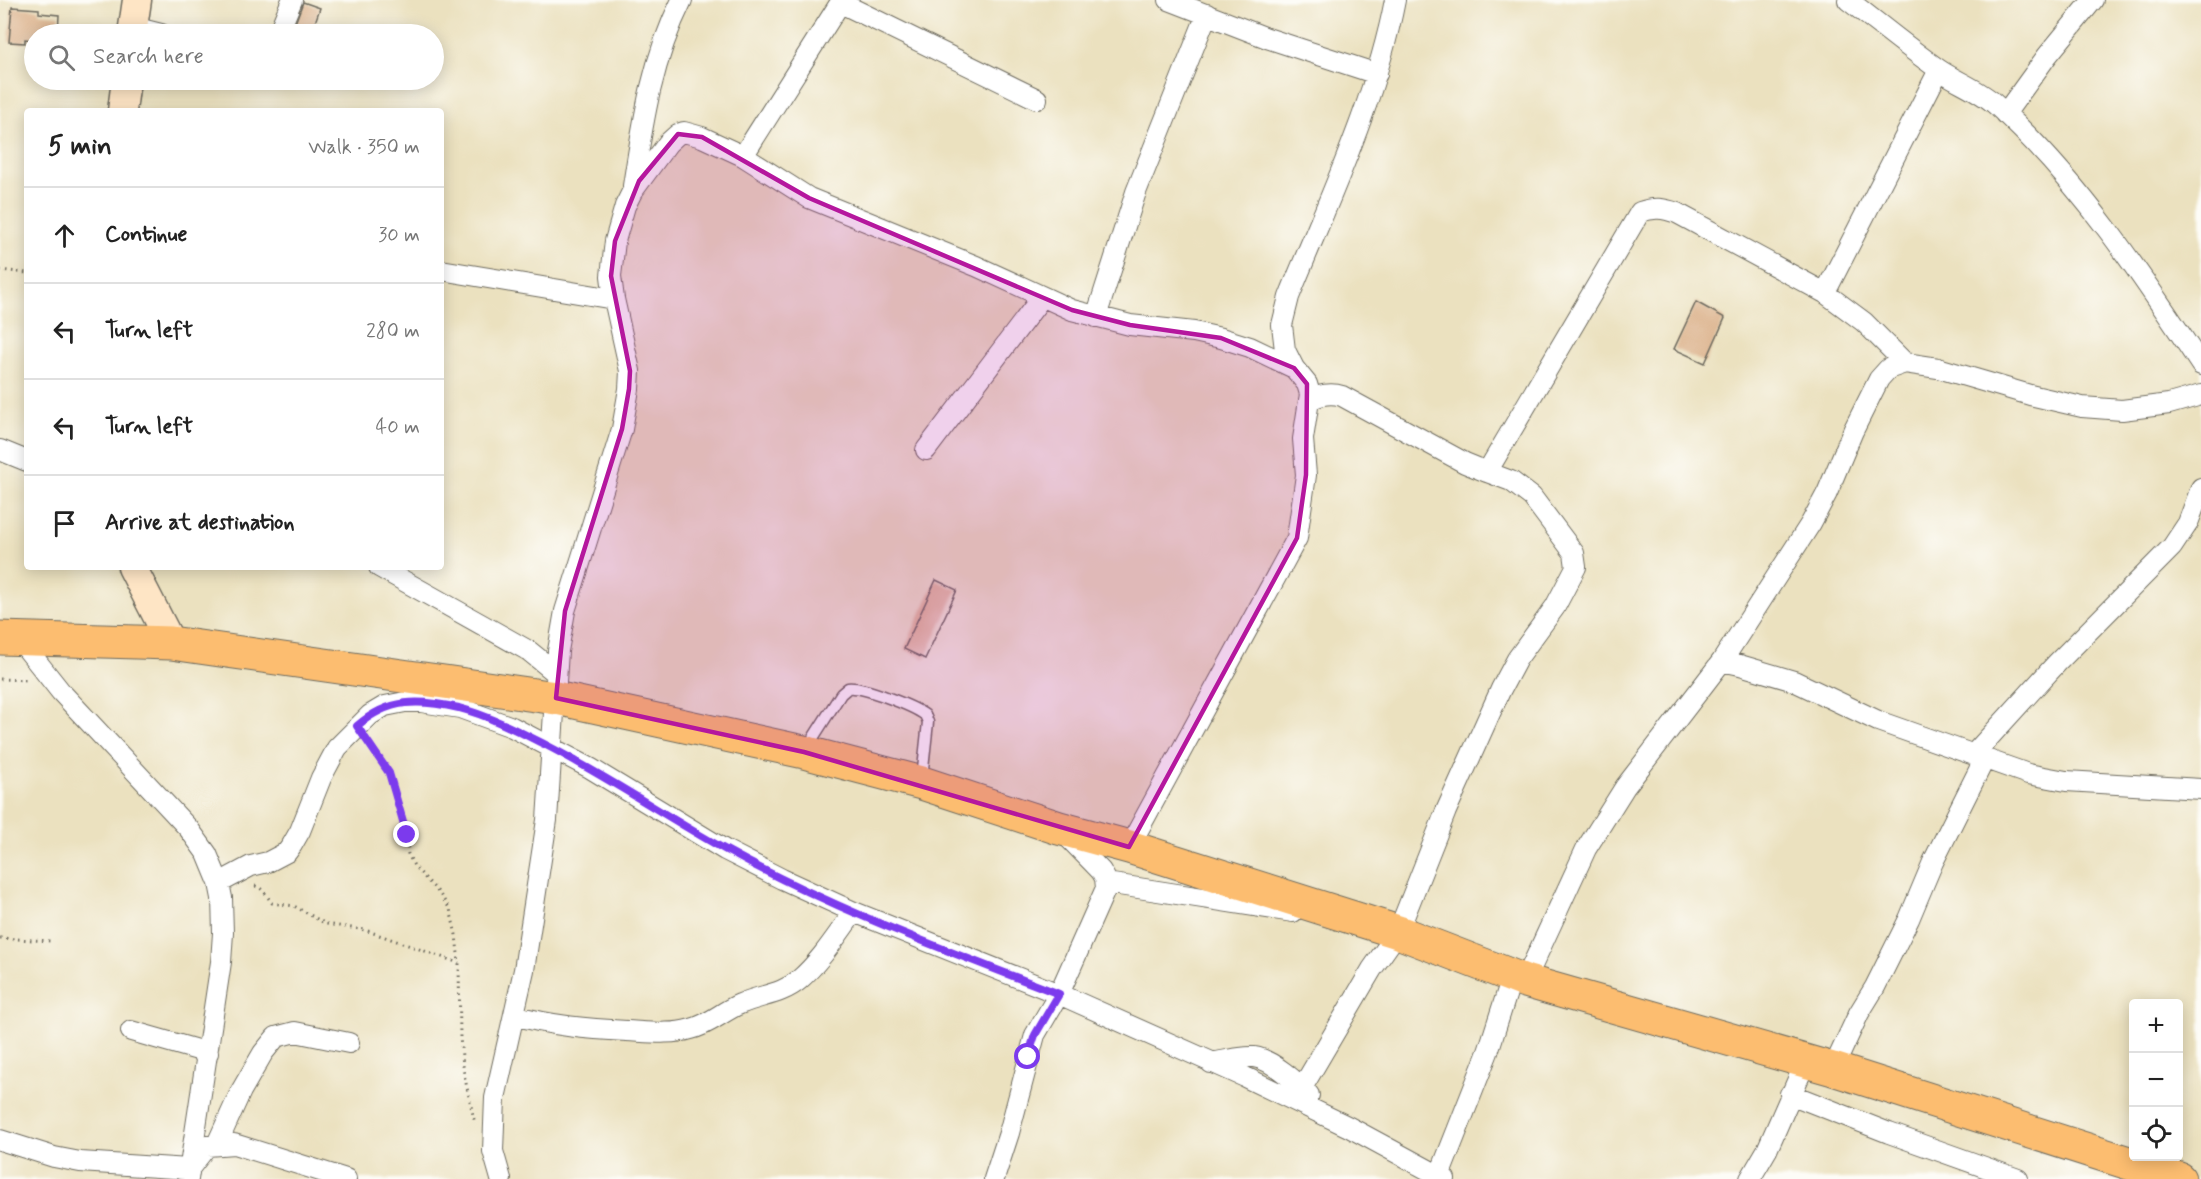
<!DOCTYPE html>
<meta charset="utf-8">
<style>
body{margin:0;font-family:Mynerve,sans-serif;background:#f2f2f2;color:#222}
.controls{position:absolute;right:18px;bottom:18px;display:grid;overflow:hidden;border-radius:6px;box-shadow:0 3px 15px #0003}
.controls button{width:54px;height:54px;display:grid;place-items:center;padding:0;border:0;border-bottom:2px solid #e0e0e0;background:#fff;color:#222;font:30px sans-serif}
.stop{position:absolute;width:18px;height:18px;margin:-14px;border:4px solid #7c3aed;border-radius:50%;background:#fff}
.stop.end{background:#7c3aed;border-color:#fff;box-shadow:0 2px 6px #0008}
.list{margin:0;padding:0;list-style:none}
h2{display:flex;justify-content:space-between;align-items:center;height:78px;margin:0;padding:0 24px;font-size:26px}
h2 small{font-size:20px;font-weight:400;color:#767676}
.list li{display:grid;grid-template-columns:39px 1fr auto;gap:18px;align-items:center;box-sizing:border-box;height:96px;padding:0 24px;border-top:2px solid #e0e0e0}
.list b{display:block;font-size:22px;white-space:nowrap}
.list em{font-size:20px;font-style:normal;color:#767676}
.icon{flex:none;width:33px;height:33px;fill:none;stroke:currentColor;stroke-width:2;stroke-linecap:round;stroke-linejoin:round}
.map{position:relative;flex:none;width:2201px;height:1179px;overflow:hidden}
.search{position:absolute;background:#fff;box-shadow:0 3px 15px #0003;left:24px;top:24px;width:420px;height:66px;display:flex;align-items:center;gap:15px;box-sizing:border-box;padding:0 21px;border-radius:33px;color:#767676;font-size:22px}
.panel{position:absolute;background:#fff;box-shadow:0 3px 15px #0003;left:24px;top:108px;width:420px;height:462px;border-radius:6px}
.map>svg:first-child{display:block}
.building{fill:#dcb28c}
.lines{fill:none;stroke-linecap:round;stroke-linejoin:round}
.lane-casing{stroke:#6e6b5f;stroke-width:13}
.street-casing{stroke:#6e6b5f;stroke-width:22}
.secondary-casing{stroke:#6e6b5f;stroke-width:31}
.highway-casing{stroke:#6e6b5f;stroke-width:35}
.path{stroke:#6e6b5f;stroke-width:3;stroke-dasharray:1.5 4.5;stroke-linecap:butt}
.lane{stroke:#fff;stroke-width:10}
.street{stroke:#fff;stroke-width:20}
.secondary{stroke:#fee5c5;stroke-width:28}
.highway{stroke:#fcbd6f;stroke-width:33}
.route{stroke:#7c3aed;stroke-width:8}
.marked{fill:#b5179e;fill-opacity:0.2;stroke:#b5179e;stroke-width:4.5;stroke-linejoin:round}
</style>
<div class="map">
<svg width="2201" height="1179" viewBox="0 0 2201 1179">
<rect width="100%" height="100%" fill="#fdfcf7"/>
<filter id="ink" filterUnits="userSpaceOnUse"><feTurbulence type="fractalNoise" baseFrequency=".0167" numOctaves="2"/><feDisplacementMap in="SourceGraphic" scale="12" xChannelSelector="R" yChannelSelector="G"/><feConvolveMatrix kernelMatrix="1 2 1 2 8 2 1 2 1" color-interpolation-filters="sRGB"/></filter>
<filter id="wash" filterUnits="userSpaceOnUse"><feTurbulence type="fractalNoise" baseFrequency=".008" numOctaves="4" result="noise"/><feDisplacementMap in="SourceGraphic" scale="24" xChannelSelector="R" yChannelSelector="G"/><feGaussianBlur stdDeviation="1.35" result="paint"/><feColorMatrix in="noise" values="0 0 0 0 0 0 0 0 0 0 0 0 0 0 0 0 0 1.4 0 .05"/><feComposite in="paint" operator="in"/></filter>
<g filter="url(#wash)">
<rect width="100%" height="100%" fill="#ebe1bf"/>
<g id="blocks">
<path class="building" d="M303 2 320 8 311 34H291Z
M12 7 39 9V13L59 15 58 34H34V40L25 39V43L9 42Z
M1696 302 1725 318 1705 363 1674 349Z
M936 580 957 590 925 659 904 649Z"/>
</g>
</g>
<g filter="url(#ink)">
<use href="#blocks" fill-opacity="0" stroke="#6e6b5f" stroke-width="1.5"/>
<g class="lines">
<defs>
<path id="lane" d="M806 749 841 694 848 688C862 686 913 706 925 715L928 722 922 778"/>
<path id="street" d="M1169 0 1267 38 1377 74
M1848 0C1878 23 1907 47 1938 69 1957 82 1980 90 1996 105 2078 179 2141 274 2201 365
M841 3 1037 99
M133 27 161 34
M278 34 292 0
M2005 114 2047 56 2093 0
M743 156 842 0
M633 186C643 121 652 60 682 0
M441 270 614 299
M1825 293 1939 70
M1096 317 1136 192 1207 14
M1309 400C1321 395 1330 392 1342 396L1465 463 1487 472 1640 212C1654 207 1663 208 1677 213L1825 293 1864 322 1905 363
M0 450 27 461
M926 450 1042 297
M379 567 529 651 556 673
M19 639 61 692 189 829 207 854 219 883 222 898 223 933 221 962 188 1179
M1722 661 1740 665 1794 681 1878 721 2028 774 2066 781 2201 789
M1973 755 2057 663 2172 547 2188 523 2201 488
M1129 847 1297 538 1306 475 1303 439 1310 394 1307 384 1294 368 1285 350 1282 325 1289 297C1328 200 1375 104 1395 0
M219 883 251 866 268 862 287 852 292 845 300 831 321 778 337 748 370 715 385 706 405 702H421L460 708 512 727 590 768 725 850 782 879 854 912 1059 994 1245 1077 1349 1127 1445 1179
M1106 883 1293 912
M1525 981 1586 849 1625 787 1722 661 1811 523 1827 493 1853 431 1879 379 1888 369 1905 363 1938 368 2030 395 2082 407 2122 410 2169 404 2201 395
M514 1015C552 1026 588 1029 627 1031 648 1032 671 1035 691 1029 709 1025 723 1011 740 1004 760 995 781 995 799 980 821 961 837 935 854 912
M131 1031 208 1053
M1211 1063C1225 1061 1240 1056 1254 1057 1271 1059 1298 1083 1309 1095
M1833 1069 1859 1013 1875 987 1909 919 1933 862 1985 758
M1302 1088 1372 969 1398 932 1446 811 1501 689 1517 659 1555 607 1576 567 1574 553 1532 497 1511 481 1487 472
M1790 1094 1889 1133 2018 1179
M0 1140 54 1157 80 1162 189 1169 207 1146 234 1144 346 1179
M217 1144 241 1091 263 1053 276 1037 295 1032 349 1043
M501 1179 493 1151 495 1098 524 970 547 820 558 651 565 611 622 429 629 389 630 371 614 299 611 276 615 241 625 206 632 192 668 143 678 134 684 132 702 137 743 156 809 198 976 266 1072 310 1130 325 1194 332 1221 338 1250 347 1294 368
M994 1179 1009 1133 1035 1035 1059 994 1106 888 1105 878 1101 871 1065 834
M1438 1179 1488 1052 1512 977
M1750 1179 1767 1150 1806 1061"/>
<path id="secondary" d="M132 34 137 0
M122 111 126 80
M132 567 171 643"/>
<path id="highway" d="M0 638 171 643 556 698 804 752 922 783 1059 828 1129 847 1398 932 1525 981 1833 1069 2179 1179"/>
</defs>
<use href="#lane" class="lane-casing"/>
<use href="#street" class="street-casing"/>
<use href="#secondary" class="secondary-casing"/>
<use href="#highway" class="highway-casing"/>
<path class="path" d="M0 270 27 273
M0 679 29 680
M368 742 389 773 401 810 407 835 408 854 414 866 439 893 450 909 456 935 459 963 460 1038 464 1074 475 1124
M255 886C264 888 267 897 272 903L294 906 326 924 365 930 459 963
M0 938 50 941"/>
<use href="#lane" class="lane"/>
<use href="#street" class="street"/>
<use href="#secondary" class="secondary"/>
<use href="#highway" class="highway"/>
</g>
</g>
<g class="lines" filter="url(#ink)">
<path class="route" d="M407 835 389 773 357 726C389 698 419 699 459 708 490 716 518 731 546 745 608 777 665 816 726 850 832 909 946 950 1059 994L1035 1035 1028 1057"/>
</g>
<path class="marked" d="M678 134 702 137 809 198 1072 310 1130 325 1221 338 1294 368 1307 384 1306 475 1297 538 1129 847 804 752 556 698 565 611 622 429 629 389 630 371 611 276 615 241 639 181Z"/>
</svg>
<div class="controls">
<button>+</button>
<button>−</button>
<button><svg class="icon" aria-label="locate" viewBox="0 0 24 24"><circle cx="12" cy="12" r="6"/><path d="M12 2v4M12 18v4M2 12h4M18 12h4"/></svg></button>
</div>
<div class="stop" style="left:1028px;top:1057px"></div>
<div class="stop end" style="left:407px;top:835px"></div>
<div class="search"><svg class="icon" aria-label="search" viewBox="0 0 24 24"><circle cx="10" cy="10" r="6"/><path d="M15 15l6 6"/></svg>Search here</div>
<section class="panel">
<h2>5 min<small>Walk · 350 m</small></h2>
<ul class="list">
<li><svg class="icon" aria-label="ahead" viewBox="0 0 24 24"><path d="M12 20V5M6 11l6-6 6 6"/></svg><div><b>Continue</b></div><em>30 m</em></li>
<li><svg class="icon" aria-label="left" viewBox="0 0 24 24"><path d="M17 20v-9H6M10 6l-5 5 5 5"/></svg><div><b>Turn left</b></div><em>280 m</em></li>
<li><svg class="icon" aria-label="left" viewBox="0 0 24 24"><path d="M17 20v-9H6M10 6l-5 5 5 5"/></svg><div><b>Turn left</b></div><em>40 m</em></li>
<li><svg class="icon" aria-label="arrive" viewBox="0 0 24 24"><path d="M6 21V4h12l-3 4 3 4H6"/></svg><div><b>Arrive at destination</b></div></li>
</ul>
</section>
</div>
